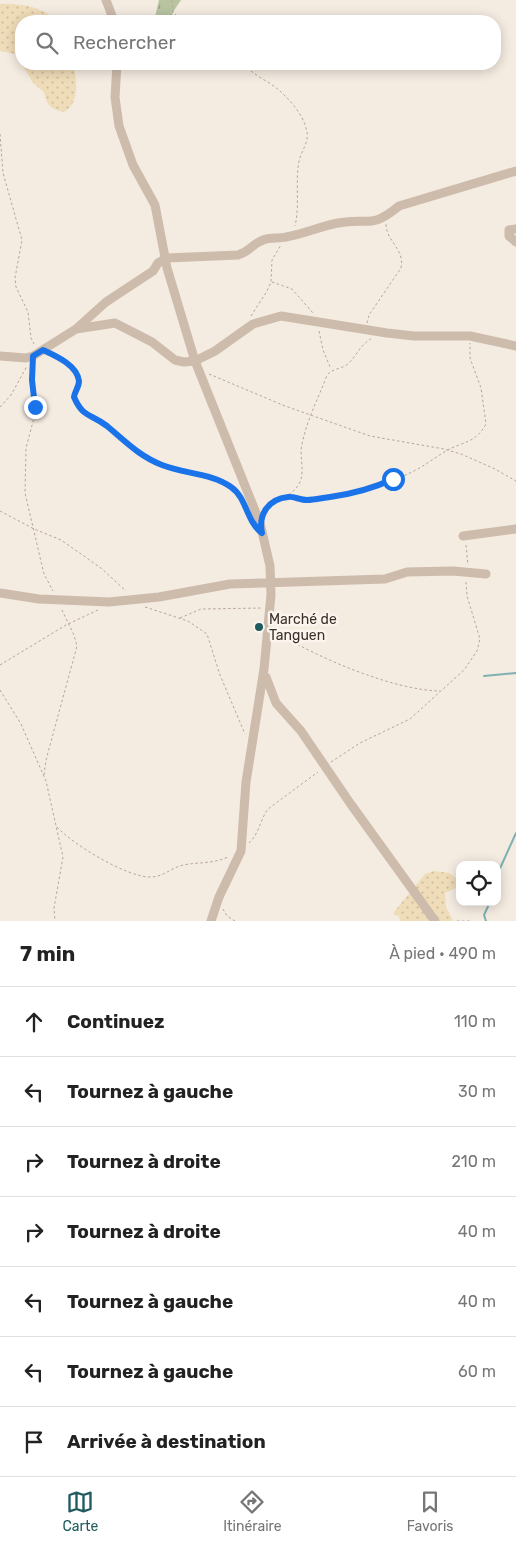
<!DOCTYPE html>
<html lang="fr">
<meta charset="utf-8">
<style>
body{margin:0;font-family:Rubik,sans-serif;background:#f2f2f2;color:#222}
.controls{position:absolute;right:15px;bottom:15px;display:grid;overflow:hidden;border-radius:10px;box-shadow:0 2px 12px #0003}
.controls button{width:45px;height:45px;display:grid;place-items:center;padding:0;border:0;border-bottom:1px solid #e0e0e0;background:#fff;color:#222;font:25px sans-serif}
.stop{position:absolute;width:15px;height:15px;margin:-11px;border:4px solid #1a73e8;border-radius:50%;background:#fff}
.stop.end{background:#1a73e8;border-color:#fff;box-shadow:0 1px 5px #0008}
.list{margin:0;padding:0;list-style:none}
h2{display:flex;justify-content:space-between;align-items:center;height:65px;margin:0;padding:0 20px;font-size:21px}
h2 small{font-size:16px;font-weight:400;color:#767676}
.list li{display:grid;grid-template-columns:32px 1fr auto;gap:15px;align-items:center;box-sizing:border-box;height:70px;padding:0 20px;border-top:1px solid #e0e0e0}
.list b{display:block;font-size:19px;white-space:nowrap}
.list em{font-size:16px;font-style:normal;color:#767676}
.icon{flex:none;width:28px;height:28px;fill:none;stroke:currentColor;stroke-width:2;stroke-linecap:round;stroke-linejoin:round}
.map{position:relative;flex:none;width:516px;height:921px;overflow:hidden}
.search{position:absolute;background:#fff;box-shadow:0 2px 12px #0003;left:15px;right:15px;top:15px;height:55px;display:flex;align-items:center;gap:12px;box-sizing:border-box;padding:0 18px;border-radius:20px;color:#767676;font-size:19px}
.sheet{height:555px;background:#fff}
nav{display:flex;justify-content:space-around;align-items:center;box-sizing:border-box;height:70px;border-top:1px solid #e0e0e0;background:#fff;font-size:14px;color:#767676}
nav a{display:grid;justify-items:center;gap:2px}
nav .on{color:#1f5a5e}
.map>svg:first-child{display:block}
.grass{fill:url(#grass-tufts)}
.sand{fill:url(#sand-dots)}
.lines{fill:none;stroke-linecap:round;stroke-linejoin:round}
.stream{stroke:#7fb0b2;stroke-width:2}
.path{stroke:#b9a596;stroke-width:1;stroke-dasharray:2.5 2.5;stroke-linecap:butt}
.minor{stroke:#cdbbac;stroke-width:9}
.route{stroke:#1a73e8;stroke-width:6}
.poi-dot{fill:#1f5a5e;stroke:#fbf5ee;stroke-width:2}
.labels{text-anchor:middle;stroke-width:5;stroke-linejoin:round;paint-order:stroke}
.poi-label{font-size:14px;fill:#3b302b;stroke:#fbf5ee;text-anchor:start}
</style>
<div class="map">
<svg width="516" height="921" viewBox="0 0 516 921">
<defs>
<pattern id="grass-tufts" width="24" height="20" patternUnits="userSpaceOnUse" patternTransform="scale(1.25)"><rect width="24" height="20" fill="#b8c4a0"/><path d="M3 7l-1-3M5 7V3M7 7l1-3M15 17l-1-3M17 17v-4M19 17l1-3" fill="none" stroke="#97a083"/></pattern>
<pattern id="sand-dots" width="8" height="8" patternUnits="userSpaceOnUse" patternTransform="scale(1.25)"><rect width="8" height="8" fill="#efdcb8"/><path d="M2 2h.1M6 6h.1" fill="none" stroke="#cebd9e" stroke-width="1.8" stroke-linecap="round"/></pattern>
</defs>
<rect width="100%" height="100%" fill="#f4ebe1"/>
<path class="grass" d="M159 0H181L173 12 171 21H154Z"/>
<path class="sand" d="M0 4C21 3 42 7 58 21H21V64H73C77 80 80 103 64 112 50 109 47 105 44 92L34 84 15 54 0 51Z
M434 871 449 873 460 881V886L445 893 446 907 453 921H400L399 916 394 915V912L425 874Z"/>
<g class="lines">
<path class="stream" d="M484 676 516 673
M497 875 516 833
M486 921 484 915 490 902"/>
<path class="path" d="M172 0 173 12 182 21
M244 64C252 75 269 81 280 91 292 102 304 116 307 132 309 143 301 151 299 161 295 182 300 205 295 226
M0 134 3 173 22 240 15 278 16 287 28 312 31 338 34 344
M272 282 292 289 313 313
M251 316 267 291 271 282 272 260 281 245
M367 323 369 315 401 268C405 249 386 241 386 224
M319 331 323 350 331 369
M51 353C61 359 78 368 79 382 79 387 75 392 74 397 83 417 92 414 107 427 118 436 127 447 139 455 169 472 226 470 242 502
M33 365 34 418 26 448 25 493 44 574 53 591
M209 374 285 406 370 436 444 449 461 454 493 468 516 481
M0 407 11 395 27 366
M288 496C318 507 382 486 410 473 423 467 434 458 446 451 463 441 475 444 486 424L481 388 470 358V343
M0 511 34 529 61 540 101 568 126 591
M264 511C274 497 292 499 300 482 305 470 299 456 302 444 308 416 318 400 327 375 333 368 343 369 349 363 357 355 360 345 371 339
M466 545 468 565
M145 607 188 621 207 634 220 675 245 734
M180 618 201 609 262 608
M276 632C316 657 392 690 440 691
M0 665 66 625 98 610
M0 690 21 724 46 781 63 857 54 908 55 921
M331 762 360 743 410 719 464 670 477 651 480 639 467 596 466 582
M44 775 46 760 77 646 74 635 61 608
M57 827C72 844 128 878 151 877 163 877 171 868 183 865 199 862 212 864 228 857
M249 843C259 834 260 820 268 809L318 772
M223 909 227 916 235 921
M457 921H471"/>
<path class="minor" d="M106 0 114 21
M117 64 115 97 119 126 133 165 155 205 167 268 195 361 260 523 270 566 271 595 264 669 246 782 241 851 219 897 211 921
M516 229 509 230V236L516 242
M76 329 115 323 152 342 175 360 184 362 195 361 215 351 253 324 281 316 387 333 414 336H470L516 346
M0 356 26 358 33 356 76 329 106 302 153 271 158 263 167 258 238 255C251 251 252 244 263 240 270 237 279 239 286 237 304 234 321 226 338 223 369 217 370 230 399 206L516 171
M463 536 516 529
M0 593 39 599 109 602 159 597 230 584 385 579 407 572 453 571 486 574
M266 677 276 703 301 731 350 803 435 921"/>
</g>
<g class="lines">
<path class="route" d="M35 407 32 380 33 356 43 350C56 356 77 365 79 381 79 387 75 391 74 397 83 418 90 413 107 426 125 441 139 456 162 465 184 474 212 473 231 487 247 498 246 521 262 533 258 515 268 499 288 497 293 496 300 500 307 500 314 500 322 498 330 497 351 494 374 488 393 479"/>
</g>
<circle class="poi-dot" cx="259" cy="627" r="5"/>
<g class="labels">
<g class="poi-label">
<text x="269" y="624">Marché de<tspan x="269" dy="16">Tanguen</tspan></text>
</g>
</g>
</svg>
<div class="controls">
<button><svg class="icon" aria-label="locate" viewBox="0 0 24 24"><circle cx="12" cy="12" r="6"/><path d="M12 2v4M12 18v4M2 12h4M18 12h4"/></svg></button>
</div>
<div class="stop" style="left:393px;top:479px"></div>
<div class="stop end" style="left:35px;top:407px"></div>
<div class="search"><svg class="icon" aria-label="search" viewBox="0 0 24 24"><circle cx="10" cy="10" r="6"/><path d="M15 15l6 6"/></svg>Rechercher</div>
</div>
<section class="sheet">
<h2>7 min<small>À pied · 490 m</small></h2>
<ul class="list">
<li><svg class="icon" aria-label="ahead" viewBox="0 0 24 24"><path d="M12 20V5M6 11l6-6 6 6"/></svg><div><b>Continuez</b></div><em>110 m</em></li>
<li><svg class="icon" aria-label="left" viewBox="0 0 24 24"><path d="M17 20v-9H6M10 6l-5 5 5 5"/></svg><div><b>Tournez à gauche</b></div><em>30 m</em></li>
<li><svg class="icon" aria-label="right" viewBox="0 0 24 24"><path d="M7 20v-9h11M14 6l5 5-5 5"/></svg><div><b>Tournez à droite</b></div><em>210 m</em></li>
<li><svg class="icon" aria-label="right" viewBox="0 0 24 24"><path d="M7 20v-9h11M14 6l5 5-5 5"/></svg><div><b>Tournez à droite</b></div><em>40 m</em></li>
<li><svg class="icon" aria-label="left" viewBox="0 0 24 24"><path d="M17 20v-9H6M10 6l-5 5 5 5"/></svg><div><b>Tournez à gauche</b></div><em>40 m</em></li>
<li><svg class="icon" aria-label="left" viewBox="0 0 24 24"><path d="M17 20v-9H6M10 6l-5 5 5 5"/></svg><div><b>Tournez à gauche</b></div><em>60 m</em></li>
<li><svg class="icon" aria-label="arrive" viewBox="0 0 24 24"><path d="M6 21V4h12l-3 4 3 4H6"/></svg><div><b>Arrivée à destination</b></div></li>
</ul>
</section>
<nav>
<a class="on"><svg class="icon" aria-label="map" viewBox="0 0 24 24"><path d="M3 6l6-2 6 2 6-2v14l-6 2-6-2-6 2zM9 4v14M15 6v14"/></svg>Carte</a>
<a><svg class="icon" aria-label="directions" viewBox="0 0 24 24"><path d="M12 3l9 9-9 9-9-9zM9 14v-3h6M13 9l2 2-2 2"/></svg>Itinéraire</a>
<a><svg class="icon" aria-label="saved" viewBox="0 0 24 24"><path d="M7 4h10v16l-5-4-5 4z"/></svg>Favoris</a>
</nav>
